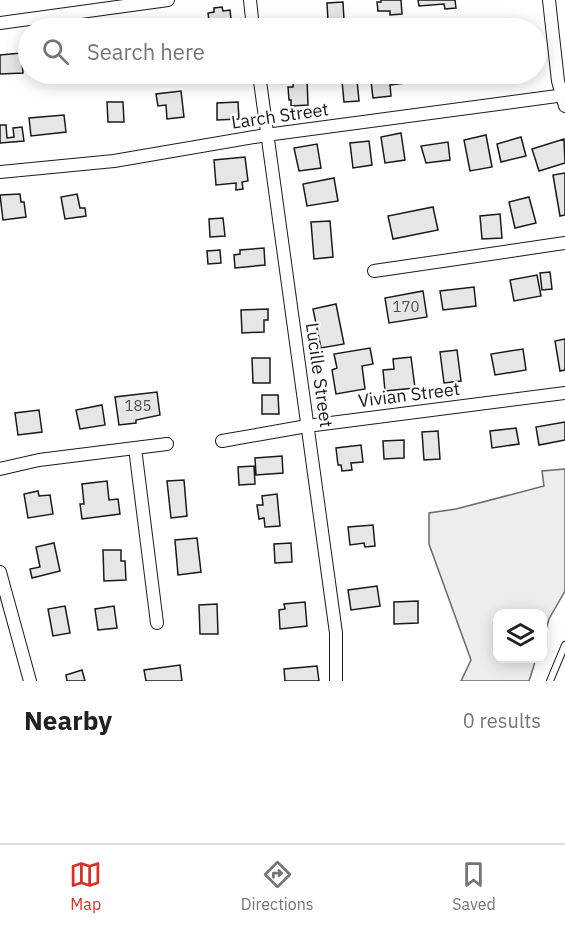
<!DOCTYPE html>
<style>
body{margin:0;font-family:"IBM Plex Sans",sans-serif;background:#f2f2f2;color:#202124}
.controls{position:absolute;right:18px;bottom:18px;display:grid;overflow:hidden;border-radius:12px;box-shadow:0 3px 15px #0003}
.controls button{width:54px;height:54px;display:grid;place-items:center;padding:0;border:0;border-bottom:2px solid #e0e0e0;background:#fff;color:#202124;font:30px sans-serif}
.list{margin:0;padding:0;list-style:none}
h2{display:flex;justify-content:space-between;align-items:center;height:78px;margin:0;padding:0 24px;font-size:26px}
h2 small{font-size:20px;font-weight:400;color:#757577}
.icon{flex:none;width:33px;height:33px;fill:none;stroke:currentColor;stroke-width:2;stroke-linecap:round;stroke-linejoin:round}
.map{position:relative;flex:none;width:565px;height:681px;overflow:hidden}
.search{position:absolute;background:#fff;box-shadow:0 3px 15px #0003;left:18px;right:18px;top:18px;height:66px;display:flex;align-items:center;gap:15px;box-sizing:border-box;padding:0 21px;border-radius:33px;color:#757577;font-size:22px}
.sheet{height:162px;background:#fff}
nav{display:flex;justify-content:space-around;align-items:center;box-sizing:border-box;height:84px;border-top:2px solid #e0e0e0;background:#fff;font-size:16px;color:#757577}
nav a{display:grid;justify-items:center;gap:3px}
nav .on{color:#d93025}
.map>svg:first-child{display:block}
.built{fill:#ededed;stroke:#6a6a6a;stroke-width:1.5}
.building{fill:#e6e6e6;stroke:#1a1a1a;stroke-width:1.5}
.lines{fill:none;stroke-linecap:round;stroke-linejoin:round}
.lane-casing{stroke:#1a1a1a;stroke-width:8}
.street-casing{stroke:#1a1a1a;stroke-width:14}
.lane{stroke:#fff;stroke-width:6}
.street{stroke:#fff;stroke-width:12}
.labels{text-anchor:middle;stroke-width:4.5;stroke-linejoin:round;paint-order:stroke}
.number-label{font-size:15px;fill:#4d4d4d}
.street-label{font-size:18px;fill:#1a1a1a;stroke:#fff}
</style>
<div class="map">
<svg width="565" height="681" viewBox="0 0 565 681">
<rect width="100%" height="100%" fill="#fff"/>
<path class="built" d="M565 469V591L549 619 543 640 542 614H498V658L536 659 529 681H461L471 660 429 544V513L456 509 544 486 542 471Z"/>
<path class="building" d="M381 0H401L402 14 390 15V11H378L377 2H381Z
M418 0H455L456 8 445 9 444 4 419 6Z
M343 2 344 20 328 21 327 3Z
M222 7 223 11 230 10 232 28H210L208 13 214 12V8Z
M203 24V28H186V25Z
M390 24 414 25V28H390Z
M21 53 23 73 0 74V55Z
M294 74H313V79H307L308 105 291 106V100H289L288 87H293Z
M393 74H403L404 83 390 85 391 96 373 98 371 81 393 77Z
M437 74H462L463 78 438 81Z
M357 80 359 101 344 102 342 81Z
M181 91 184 117 167 119 166 105 158 106 156 94Z
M107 102H123L124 122H108Z
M238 102 239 119 217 120V103Z
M64 115 66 132 31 136 29 118Z
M0 125H6L7 138 14 137 13 128 22 127 24 141 0 143Z
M401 133 405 160 385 163 381 137Z
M486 135 492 167 470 171 464 140Z
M521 137 526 156 501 162 497 144Z
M564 139 565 163 539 171 532 149Z
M369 141 372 165 353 168 350 143Z
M448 142 450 160 426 163 421 146Z
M317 144 321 168 299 171 294 148Z
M245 157 248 181 242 182 243 189 236 190V183L216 185 214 160Z
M565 173V215L560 216 553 175Z
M334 178 338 201 307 206 303 184Z
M20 194 21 202H24L26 217 3 220 0 195Z
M77 194 80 208H85L86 216 65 219 61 197Z
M529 197 536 223 515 228 509 202Z
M433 207 438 230 393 239 388 216Z
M500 214 502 238 482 239 480 216Z
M223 218 225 236 210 237 209 219Z
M330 221 333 257 314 259 311 222Z
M264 248 265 265 235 268 234 255 240 254V250Z
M220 250 221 263 208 264 207 251Z
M550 272 552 289 542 290 540 273Z
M537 275 541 296 514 301 510 280Z
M474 287 476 306 443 310 440 291Z
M423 291 427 317 389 323 385 298Z
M336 304 344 344 321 348 313 309Z
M268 309V320H264V332L242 333 241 310Z
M565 339V370L560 371 555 341Z
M370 348 373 364 362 366 365 389 336 394 332 370 337 368 334 354Z
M523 349 526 370 495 375 491 354Z
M457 350 461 381 444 383 440 352Z
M411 357 415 388 385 391 383 370 394 369 393 359Z
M252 358H270V383H253Z
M157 392 160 415 136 420V423L119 425 115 397Z
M262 395H278L279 414H262Z
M102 405 105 425 80 429 76 410Z
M39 410 42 432 18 435 15 413Z
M565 422V440L539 445 536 427Z
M516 428 519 444 492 448 490 431Z
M438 431 440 459 424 460 422 432Z
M404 440V458L384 459 383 441Z
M361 445 363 462 351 463 352 470 342 471 341 465H338L336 448Z
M282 456 283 473 256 475 255 458Z
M254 466 255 484 239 485 238 467Z
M184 480 187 516 171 518 167 481Z
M107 481 109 500 118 499 120 514 82 519 80 504H84L82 484Z
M38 491 39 496 50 495 53 514 28 518 24 494Z
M277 494 280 526 265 527 264 518 259 519 257 505H263L262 496Z
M373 525 375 546 365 547 364 543 350 545 348 527Z
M197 538 201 572 178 575 175 540Z
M54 543 60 571 32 578 30 569 40 567 36 547Z
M291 543 292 562 275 563 274 544Z
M103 550H121V561H125L126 580 104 581Z
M377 586 380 606 351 610 348 590Z
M418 601V623L394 624V602Z
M305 602 307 626 280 629 279 610 285 609 284 604Z
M217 604 218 634H200L199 605Z
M65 606 70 633 53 636 48 609Z
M114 606 117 628 98 630 95 609Z
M180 665 182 681H146L144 670Z
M317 666 319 681H285L284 669Z
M82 670 85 681H67L66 675Z"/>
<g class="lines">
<defs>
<path id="lane" d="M550 681 565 645"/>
<path id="street" d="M250 0 253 28
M549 0 558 81 565 106
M0 23 168 0
M259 74 336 633V681
M0 172 114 161 266 135 565 95
M374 271 565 243
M222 441 307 426 565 393
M135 448 157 623
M0 469 39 460 167 444
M0 572 30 681"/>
</defs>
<use href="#lane" class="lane-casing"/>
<use href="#street" class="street-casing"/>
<use href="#lane" class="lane"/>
<use href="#street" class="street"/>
</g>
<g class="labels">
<g class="number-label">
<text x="406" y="312">170</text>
<text x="138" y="411">185</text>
</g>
<g class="street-label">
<text transform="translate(280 116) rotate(-8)" y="6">Larch Street</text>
<text transform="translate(319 375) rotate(82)" y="6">Lucille Street</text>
<text transform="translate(409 395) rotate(-7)" y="6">Vivian Street</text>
</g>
</g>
</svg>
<div class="controls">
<button><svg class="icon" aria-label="layers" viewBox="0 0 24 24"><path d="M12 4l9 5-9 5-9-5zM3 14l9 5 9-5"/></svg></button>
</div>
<div class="search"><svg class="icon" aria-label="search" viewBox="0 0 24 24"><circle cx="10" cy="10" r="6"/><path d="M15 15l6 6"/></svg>Search here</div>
</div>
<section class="sheet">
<h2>Nearby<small>0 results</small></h2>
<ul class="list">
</ul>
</section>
<nav>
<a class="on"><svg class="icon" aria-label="map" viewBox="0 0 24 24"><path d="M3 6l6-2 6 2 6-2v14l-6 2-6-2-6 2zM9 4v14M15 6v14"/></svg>Map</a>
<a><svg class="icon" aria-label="directions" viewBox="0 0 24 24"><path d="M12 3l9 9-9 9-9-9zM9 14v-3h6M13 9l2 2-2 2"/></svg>Directions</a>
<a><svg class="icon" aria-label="saved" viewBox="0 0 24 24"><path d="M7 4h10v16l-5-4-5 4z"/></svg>Saved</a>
</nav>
